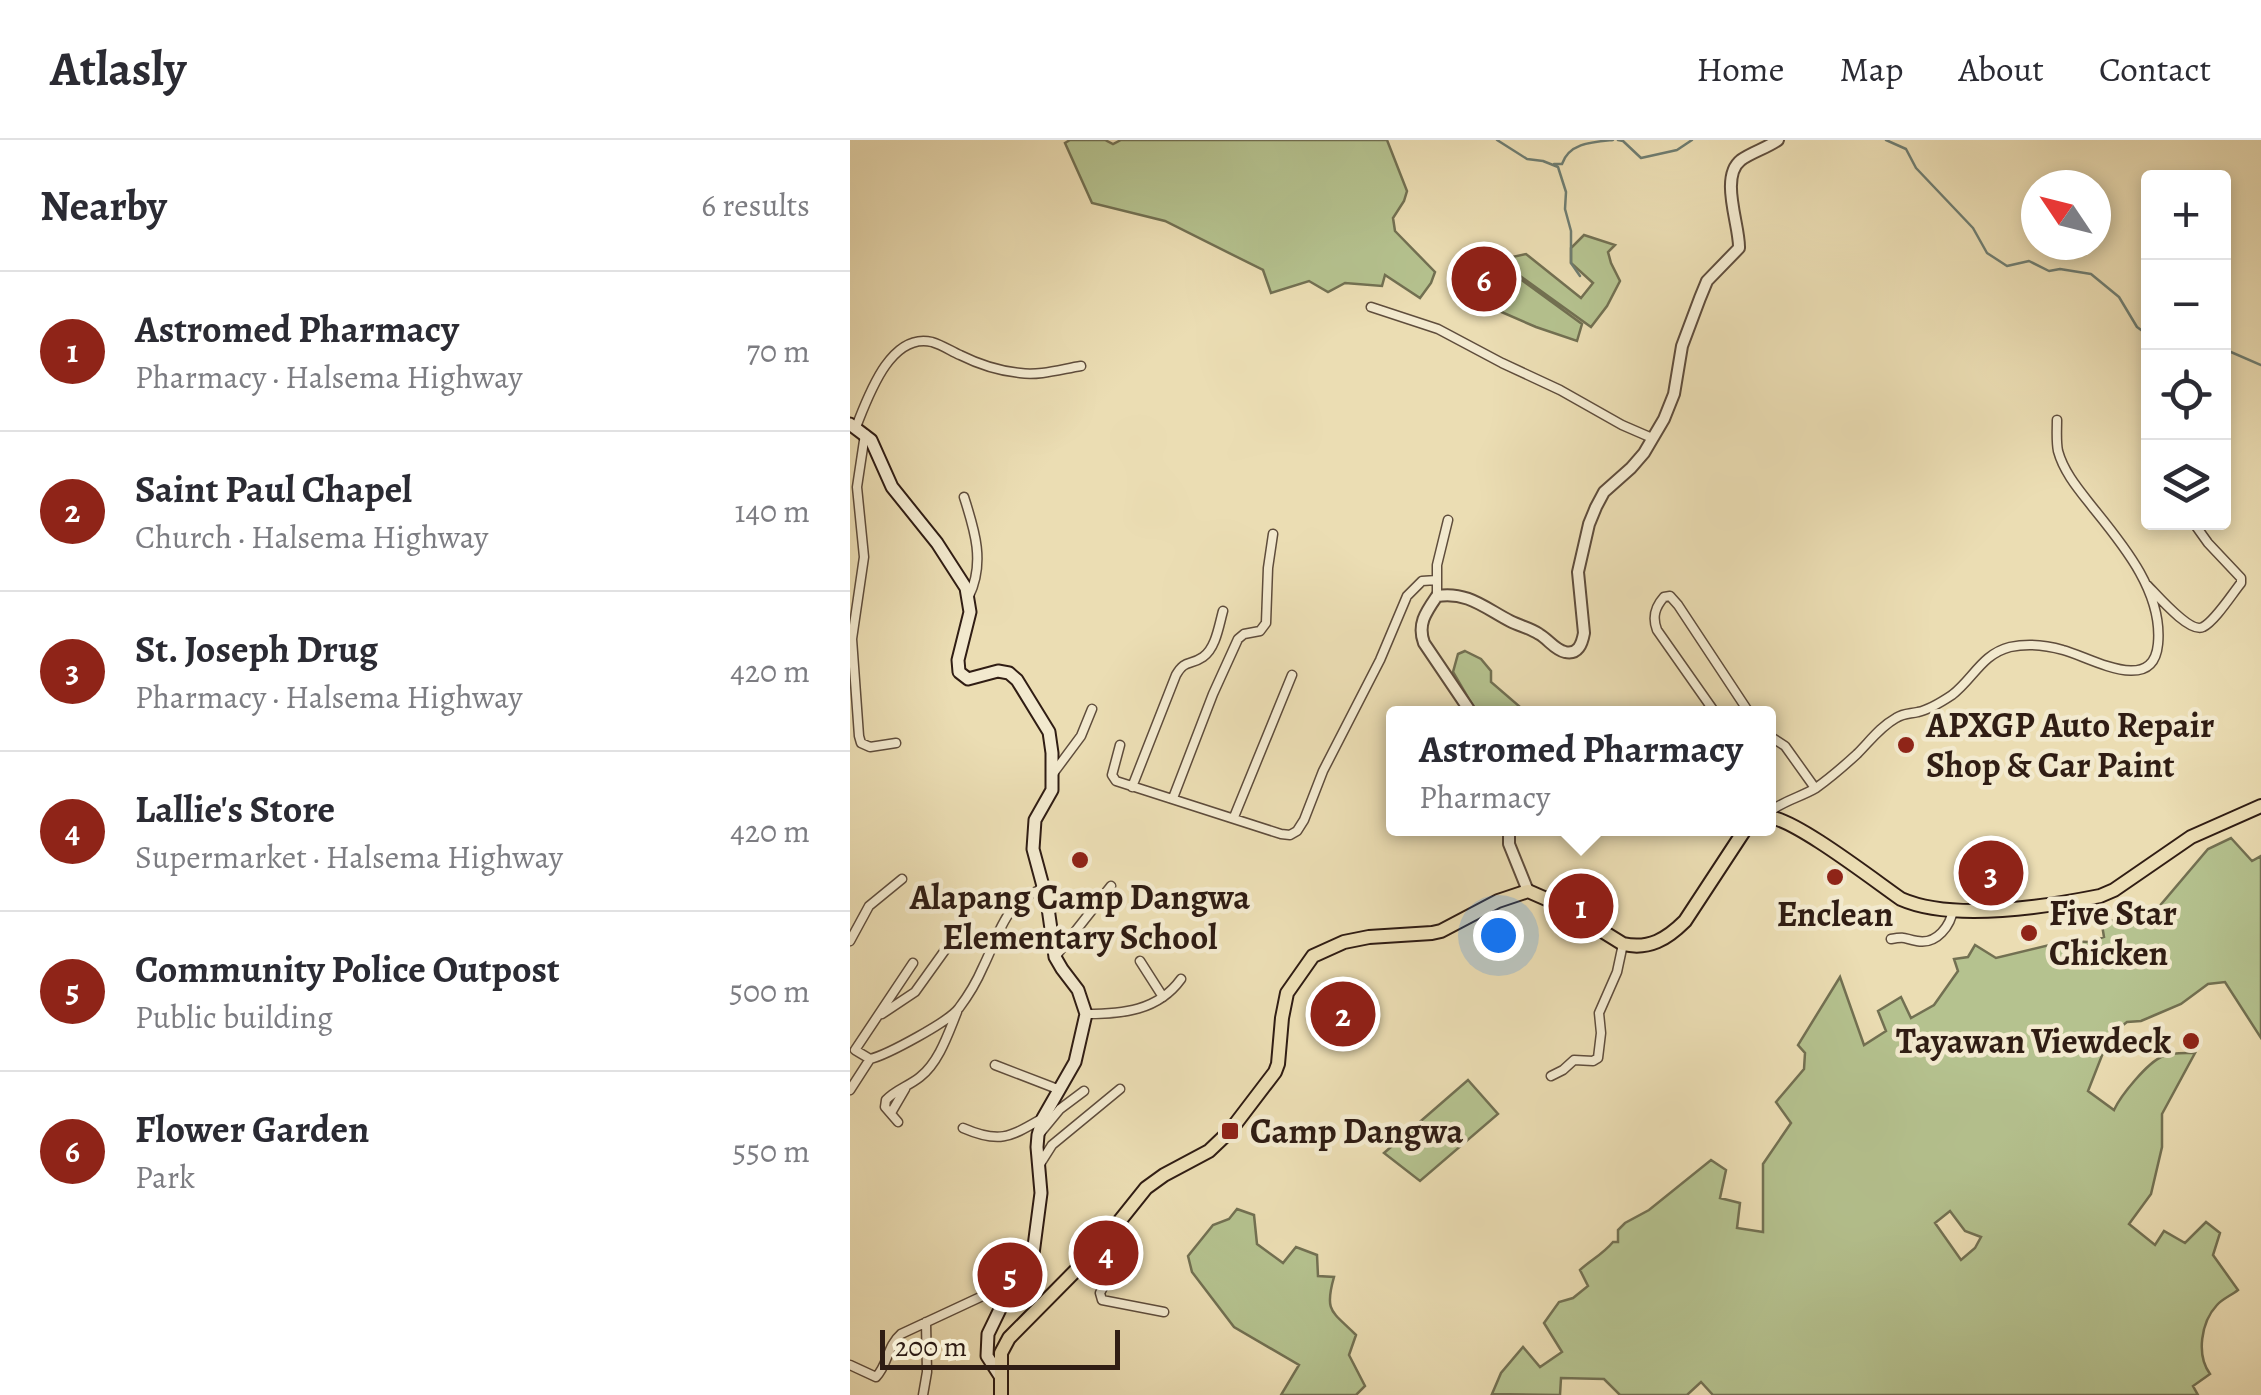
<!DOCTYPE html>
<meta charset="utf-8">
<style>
body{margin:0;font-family:Alegreya,serif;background:#f2f2f3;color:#2b2b33}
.controls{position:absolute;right:30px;top:30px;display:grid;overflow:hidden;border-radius:10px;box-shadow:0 5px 15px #0003}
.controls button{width:90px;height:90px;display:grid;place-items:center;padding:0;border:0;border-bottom:2px solid #e1e1e2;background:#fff;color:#2b2b33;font:50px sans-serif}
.compass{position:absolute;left:1171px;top:30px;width:90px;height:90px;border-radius:50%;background:#fff;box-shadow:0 5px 15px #0003;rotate:305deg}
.scale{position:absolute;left:30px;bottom:25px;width:240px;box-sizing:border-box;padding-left:10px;border:5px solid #301d14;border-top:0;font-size:28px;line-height:35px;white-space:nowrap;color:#301d14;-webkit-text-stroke:8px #f2e9ce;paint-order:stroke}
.you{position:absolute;left:648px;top:795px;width:35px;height:35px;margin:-25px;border:8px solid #fff;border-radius:50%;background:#1a73e8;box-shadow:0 0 0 15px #1a73e833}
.badge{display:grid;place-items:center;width:65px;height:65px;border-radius:50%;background:#8f2418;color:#fff;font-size:32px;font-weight:700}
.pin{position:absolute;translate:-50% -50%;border:5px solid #fff;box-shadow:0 2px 10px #0006}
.popup{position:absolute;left:536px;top:566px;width:390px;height:130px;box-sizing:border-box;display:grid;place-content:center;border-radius:10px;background:#fff;filter:drop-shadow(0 2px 8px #0005);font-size:32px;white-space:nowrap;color:#7c7c81}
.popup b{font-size:38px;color:#2b2b33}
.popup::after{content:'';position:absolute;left:50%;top:100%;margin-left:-20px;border:20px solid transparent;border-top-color:#fff}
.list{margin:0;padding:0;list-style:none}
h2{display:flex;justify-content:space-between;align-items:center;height:130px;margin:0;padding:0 40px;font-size:42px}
h2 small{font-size:32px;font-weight:400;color:#7c7c81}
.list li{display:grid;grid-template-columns:65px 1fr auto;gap:30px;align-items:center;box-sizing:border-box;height:160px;padding:0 40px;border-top:2px solid #e1e1e2}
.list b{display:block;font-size:38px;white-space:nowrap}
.list p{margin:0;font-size:32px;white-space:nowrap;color:#7c7c81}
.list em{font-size:32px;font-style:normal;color:#7c7c81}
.icon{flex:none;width:55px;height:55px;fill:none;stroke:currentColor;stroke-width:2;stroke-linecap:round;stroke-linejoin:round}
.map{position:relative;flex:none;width:1411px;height:1255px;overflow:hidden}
header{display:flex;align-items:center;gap:60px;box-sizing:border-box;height:140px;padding:0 50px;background:#fff;border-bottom:2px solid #e1e1e2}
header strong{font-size:48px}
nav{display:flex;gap:55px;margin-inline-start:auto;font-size:35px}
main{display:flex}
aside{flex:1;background:#fff}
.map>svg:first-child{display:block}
.green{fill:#b5c28f;stroke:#727052;stroke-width:2.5;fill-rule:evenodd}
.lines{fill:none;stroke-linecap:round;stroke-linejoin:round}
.stream{stroke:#6e7c70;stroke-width:2.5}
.minor-casing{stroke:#5f4d3c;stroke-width:11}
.tertiary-casing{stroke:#5f4d3c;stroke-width:14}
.secondary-casing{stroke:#301d14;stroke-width:15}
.trunk-casing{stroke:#301d14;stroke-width:16}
.minor{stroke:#f2e9ce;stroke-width:8}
.tertiary{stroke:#f2e9ce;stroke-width:10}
.secondary{stroke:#f2e9ce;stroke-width:11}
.trunk{stroke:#ebddb3;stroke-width:12}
.poi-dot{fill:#8f2418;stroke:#f2e9ce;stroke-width:4}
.labels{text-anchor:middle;stroke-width:9;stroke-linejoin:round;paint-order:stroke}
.poi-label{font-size:35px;font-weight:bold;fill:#301d14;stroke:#f2e9ce;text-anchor:start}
</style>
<header>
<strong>Atlasly</strong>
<nav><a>Home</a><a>Map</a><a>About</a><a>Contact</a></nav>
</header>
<main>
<aside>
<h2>Nearby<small>6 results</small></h2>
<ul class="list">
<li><span class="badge">1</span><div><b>Astromed Pharmacy</b><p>Pharmacy · Halsema Highway</p></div><em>70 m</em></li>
<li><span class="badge">2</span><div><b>Saint Paul Chapel</b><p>Church · Halsema Highway</p></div><em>140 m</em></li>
<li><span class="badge">3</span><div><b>St. Joseph Drug</b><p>Pharmacy · Halsema Highway</p></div><em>420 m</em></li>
<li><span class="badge">4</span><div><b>Lallie's Store</b><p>Supermarket · Halsema Highway</p></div><em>420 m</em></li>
<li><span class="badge">5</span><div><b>Community Police Outpost</b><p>Public building</p></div><em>500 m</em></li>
<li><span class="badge">6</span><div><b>Flower Garden</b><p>Park</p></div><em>550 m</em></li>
</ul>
</aside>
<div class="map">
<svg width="1411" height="1255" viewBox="0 0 1411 1255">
<rect width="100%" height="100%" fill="#ebddb3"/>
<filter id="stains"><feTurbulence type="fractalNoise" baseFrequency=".002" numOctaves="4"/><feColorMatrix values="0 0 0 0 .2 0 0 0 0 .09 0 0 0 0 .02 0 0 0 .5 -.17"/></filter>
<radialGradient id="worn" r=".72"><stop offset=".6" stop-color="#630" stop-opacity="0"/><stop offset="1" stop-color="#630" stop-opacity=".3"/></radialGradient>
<path class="green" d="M220 0H255L263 4 271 0H537L557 51 554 61 543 78 545 91 585 132 581 143 570 158 535 135 532 146 495 143 478 152 459 141 421 153 413 130 315 81 242 63 215 3Z
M734 95 765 105 758 112 761 123 770 141 757 166 741 187 670 136 629 152 627 148 618 152H602L600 141 640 122 676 114 731 158 743 143 721 123V108Z
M669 138 732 184 727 201 686 187 647 170 626 166 630 153Z
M615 511 631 519 641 531V542L677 573H627L603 532 608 514Z
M1381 698 1402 721 1411 716V898L1375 842 1358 844 1331 864 1305 875 1291 881 1277 882 1260 895 1238 951 1264 970C1271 955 1297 923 1313 916 1322 912 1335 913 1345 913L1312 974V1007L1301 1054 1279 1084 1305 1105 1314 1091 1335 1103 1356 1082 1370 1093 1363 1115 1388 1150C1382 1155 1372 1159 1367 1165 1351 1182 1346 1215 1360 1234L1343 1246 1348 1255H863L851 1242 837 1255H770L754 1239 711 1238 710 1255 642 1254 651 1233 673 1207 690 1227 712 1212 694 1183 709 1162 723 1158 738 1146 730 1130C741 1120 753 1114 763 1102H768V1090L775 1083 799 1070 861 1020 876 1030 870 1058 890 1063 887 1088 913 1092V1024L941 983 926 962 954 929 955 913 948 905 990 837 1014 905 1036 891 1028 871 1051 857 1061 878 1084 865 1108 831 1104 819 1118 817 1125 805 1146 818 1216 801 1239 802 1254 797 1252 785 1278 774 1307 769 1358 709ZM1100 1071 1115 1091 1131 1097 1125 1108 1111 1120 1085 1083Z
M618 940 648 974 570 1041 534 1013Z
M387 1069 404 1075 407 1104 433 1123 446 1107 467 1115 468 1136 484 1137C474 1172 482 1171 506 1195L499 1215 515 1246 506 1255H431L449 1225 384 1187 342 1132 338 1116 363 1085 379 1079Z"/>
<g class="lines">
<path class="stream" d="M647 0 677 19 693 21 708 27 716 52 715 69 721 91V123L730 136
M768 0 773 1 791 18 827 10 842 0
M1036 0 1056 9 1066 28 1123 88 1137 113 1157 126 1179 121 1199 131 1210 129 1241 134 1269 157 1287 187 1298 195
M704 24H712C719 3 742 2 763 0
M1374 209 1411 225"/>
<defs>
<path id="minor" d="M521 167 588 189 652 223 710 250 772 285 802 298
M6 287C18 257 40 192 82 202 92 205 101 211 110 215 128 224 150 231 170 233 189 236 212 229 231 226
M15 294 7 347 14 417 2 499 9 596 11 603 20 607 46 603
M114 357C125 391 135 423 119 456
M1297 445C1307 455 1340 494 1353 487 1365 481 1382 454 1391 443V438L1358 403 1343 382
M587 456V425L598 380
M866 574 807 490C802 477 805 467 814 457L820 456 828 465 900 574
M918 595 935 606 965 648
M270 605 262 635 266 641 431 694 440 695 447 691 454 680 473 631 530 520 557 456 572 441 587 440
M202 635 231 596 242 569
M282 647 326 535C335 519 340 526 353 517 366 508 369 485 373 471
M323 658 363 554 388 499 394 494 410 491 416 483 418 428 423 394
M543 670 544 669
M918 673C932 661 951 657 966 648 980 638 995 625 1007 614 1020 601 1030 587 1046 578 1054 573 1060 574 1068 572 1078 570 1093 561 1102 555 1123 539 1132 514 1160 507 1178 503 1196 505 1213 510 1240 517 1303 556 1308 504 1313 453 1274 406 1244 369 1230 351 1214 333 1208 311 1206 301 1207 291 1207 280
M384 677 442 535
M1041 799C1057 796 1054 799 1067 801 1087 805 1101 785 1103 769
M0 801 19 766 52 739
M205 817 261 746
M290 821 313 857
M63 823 5 910 20 919C37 915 100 881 109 868 118 856 127 841 133 827 149 795 155 760 193 749
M32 874 65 852 103 799
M236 874C272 874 308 871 331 839
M145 925 210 950
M701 936 713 930 724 920 743 921 748 918 751 893 749 873 767 832 773 804
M0 950 20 919
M41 973 55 949
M48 982 35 967 36 960C45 950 59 946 70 937 89 922 98 894 107 872
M113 988C150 1004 160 997 193 978
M191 992 210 969 234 951
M190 1024 202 1005 270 949
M248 1108 261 1119 264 1127 250 1153 252 1160 314 1172
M0 1225 26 1237C38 1225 37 1206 51 1194L167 1140
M73 1255 77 1232 76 1182"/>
<path id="tertiary" d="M622 574 574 503C567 484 576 472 587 456 617 451 635 468 660 481 670 486 680 488 689 494 698 499 705 510 715 512 728 515 732 504 734 493L728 432 739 384 746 367 754 352 781 328 794 313 814 279 824 254 832 206 850 158 857 141 889 108C890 86 869 37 891 20 902 12 917 8 928 0
M659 688V704L678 751"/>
<path id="secondary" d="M0 284 21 300 42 347 87 403 116 448 120 472 108 520 109 532 118 539 148 531 159 533 167 540 199 592 202 613V650L185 680 183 709 197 761 205 817 212 829 228 850 236 874 225 922 193 978 188 995 187 1007 191 1053 183 1114 154 1161 138 1194 137 1216 150 1236"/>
<path id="trunk" d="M918 677C944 678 1025 741 1051 759 1103 782 1195 767 1250 756L1264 750 1341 697 1411 666
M151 1255V1213L159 1198 248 1108 296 1048 314 1035 359 1011 380 991 425 932 428 924 432 878 437 853 463 816 494 802 519 797 582 793 591 791 648 761 678 751 710 765 773 804C799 810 817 799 835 781L896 688"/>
</defs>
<use href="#minor" class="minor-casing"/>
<use href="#tertiary" class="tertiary-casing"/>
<use href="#secondary" class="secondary-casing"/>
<use href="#trunk" class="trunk-casing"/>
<use href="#minor" class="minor"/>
<use href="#tertiary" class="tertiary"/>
<use href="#secondary" class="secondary"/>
<use href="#trunk" class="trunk"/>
</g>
<g class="poi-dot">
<circle cx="1056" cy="605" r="10"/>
<circle cx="230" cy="720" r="10"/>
<circle cx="985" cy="737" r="10"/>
<circle cx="1179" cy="793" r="10"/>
<circle cx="1341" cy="901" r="10"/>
<rect x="370" y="981" width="20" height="20" rx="5"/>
</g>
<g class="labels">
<g class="poi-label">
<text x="1076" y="597">APXGP Auto Repair<tspan x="1076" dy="40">Shop &amp; Car Paint</tspan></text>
<text x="230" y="769" text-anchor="middle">Alapang Camp Dangwa<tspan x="230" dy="40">Elementary School</tspan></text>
<text x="1199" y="785">Five Star<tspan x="1199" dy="40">Chicken</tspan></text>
<text x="985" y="786" text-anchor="middle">Enclean</text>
<text x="1321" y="913" text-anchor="end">Tayawan Viewdeck</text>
<text x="400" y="1003">Camp Dangwa</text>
</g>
</g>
<rect width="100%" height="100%" filter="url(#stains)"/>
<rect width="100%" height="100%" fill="url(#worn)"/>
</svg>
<div class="controls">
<button>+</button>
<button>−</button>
<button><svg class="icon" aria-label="locate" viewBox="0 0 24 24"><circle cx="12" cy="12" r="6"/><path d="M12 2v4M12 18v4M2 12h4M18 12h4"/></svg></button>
<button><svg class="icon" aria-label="layers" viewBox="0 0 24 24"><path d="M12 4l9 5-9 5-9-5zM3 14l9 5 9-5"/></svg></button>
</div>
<svg class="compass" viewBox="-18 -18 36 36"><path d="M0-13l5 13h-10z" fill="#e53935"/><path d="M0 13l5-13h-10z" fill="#7c7c81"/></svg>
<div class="scale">200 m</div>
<div class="you"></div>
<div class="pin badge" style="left:731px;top:766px">1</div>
<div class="popup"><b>Astromed Pharmacy</b>Pharmacy</div>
<div class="pin badge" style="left:493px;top:874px">2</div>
<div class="pin badge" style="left:1141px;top:733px">3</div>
<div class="pin badge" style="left:256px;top:1113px">4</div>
<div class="pin badge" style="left:160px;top:1135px">5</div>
<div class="pin badge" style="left:634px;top:139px">6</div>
</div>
</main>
